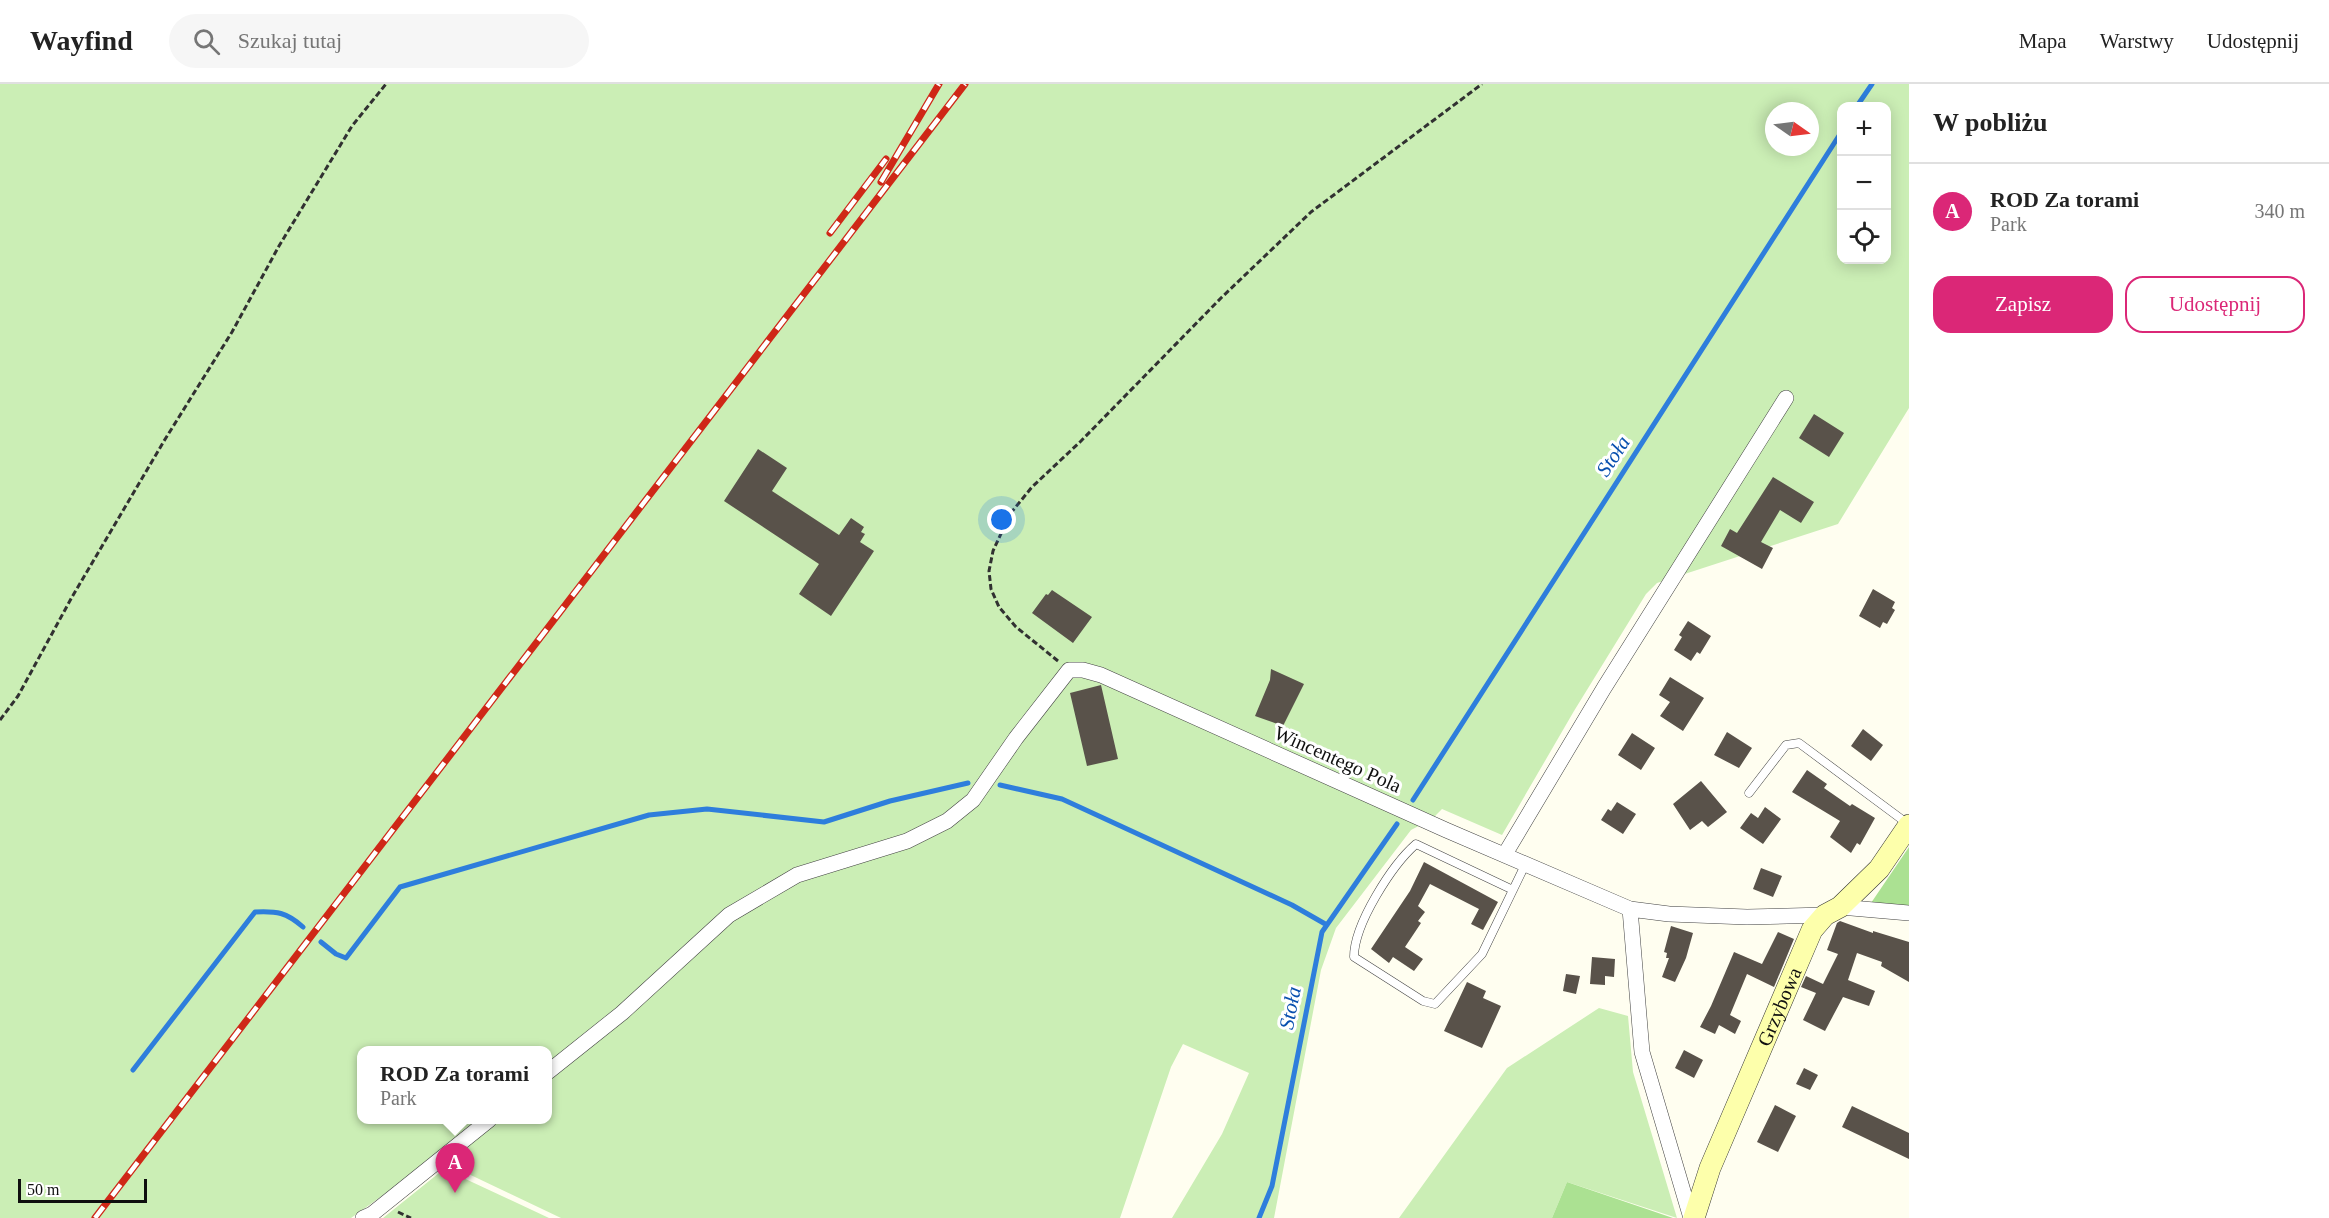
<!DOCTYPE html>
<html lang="pl">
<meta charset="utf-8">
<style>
body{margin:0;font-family:"Times New Roman",serif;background:#f6f6f6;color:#222}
.controls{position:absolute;right:18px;top:18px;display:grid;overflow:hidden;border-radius:12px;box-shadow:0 3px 15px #0003}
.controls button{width:54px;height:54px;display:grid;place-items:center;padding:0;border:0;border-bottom:2px solid #e0e0e0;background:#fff;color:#222;font:30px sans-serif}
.compass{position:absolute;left:1765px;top:18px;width:54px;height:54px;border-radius:50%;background:#fff;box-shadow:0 3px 15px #0003;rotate:104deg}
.scale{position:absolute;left:18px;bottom:15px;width:129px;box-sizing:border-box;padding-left:6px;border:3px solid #0f0f0f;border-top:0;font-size:16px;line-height:21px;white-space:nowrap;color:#0f0f0f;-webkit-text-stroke:4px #fff;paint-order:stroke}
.you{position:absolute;left:1002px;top:436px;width:21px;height:21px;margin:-15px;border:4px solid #fff;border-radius:50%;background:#1a73e8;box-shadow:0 0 0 9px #1a73e833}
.badge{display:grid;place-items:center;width:39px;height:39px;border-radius:50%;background:#db2777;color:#fff;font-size:20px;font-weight:700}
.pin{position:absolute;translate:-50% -50px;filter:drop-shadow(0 2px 3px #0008)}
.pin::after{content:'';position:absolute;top:32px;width:21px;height:18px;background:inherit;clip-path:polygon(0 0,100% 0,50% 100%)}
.popup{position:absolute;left:357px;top:962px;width:195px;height:78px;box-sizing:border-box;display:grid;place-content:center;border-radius:12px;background:#fff;filter:drop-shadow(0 2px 4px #0005);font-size:20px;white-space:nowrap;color:#767676}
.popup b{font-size:22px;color:#222}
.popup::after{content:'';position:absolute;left:50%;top:100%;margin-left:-12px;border:12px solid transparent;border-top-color:#fff}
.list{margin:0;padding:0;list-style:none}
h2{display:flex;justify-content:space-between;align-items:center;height:78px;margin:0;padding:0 24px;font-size:26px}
h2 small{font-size:20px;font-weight:400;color:#767676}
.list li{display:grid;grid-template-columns:39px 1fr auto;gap:18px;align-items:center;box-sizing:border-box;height:96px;padding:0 24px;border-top:2px solid #e0e0e0}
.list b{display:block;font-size:22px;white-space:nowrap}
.list p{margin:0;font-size:20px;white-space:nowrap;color:#767676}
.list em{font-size:20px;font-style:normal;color:#767676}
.actions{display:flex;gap:12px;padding:18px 24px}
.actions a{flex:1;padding:14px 0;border:2px solid #db2777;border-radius:18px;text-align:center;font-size:21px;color:#db2777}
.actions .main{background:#db2777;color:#fff}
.icon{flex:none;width:33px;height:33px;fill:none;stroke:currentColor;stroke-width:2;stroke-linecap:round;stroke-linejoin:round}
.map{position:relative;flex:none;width:1909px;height:1134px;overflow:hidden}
header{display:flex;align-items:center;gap:36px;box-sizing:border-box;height:84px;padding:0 30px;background:#fff;border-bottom:2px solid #e0e0e0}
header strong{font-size:28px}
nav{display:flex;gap:33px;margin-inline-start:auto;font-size:21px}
.search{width:420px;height:54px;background:#f6f6f6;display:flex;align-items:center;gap:15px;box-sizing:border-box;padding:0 21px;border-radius:33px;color:#767676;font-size:22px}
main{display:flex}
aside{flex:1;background:#fff}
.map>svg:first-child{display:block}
.green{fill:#cbeeb5;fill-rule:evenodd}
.forest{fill:#abe192}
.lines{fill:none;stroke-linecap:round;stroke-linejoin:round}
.stream{stroke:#2e7edc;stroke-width:5}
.building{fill:#59524a}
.lane-casing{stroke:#424242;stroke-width:9}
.street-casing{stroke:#424242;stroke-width:16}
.secondary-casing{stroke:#313131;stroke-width:22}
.path{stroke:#313131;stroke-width:3;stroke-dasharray:6 3;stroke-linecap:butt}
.lane{stroke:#fff;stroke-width:8}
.street{stroke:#fff;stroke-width:15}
.secondary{stroke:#fdffab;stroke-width:21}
.rail-casing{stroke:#cf2717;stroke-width:7}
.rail{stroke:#fff;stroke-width:4.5;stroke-dasharray:14;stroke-linecap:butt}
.labels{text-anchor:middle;stroke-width:6;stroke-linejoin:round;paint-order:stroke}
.street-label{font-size:20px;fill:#0f0f0f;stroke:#fff}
.water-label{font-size:21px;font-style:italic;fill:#0950af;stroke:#fff}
</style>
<header>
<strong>Wayfind</strong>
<div class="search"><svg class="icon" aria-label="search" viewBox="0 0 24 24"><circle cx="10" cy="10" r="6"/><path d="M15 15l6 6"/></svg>Szukaj tutaj</div>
<nav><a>Mapa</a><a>Warstwy</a><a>Udostępnij</a></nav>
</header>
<main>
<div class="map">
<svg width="1909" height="1134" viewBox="0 0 1909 1134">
<rect width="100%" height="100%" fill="#fffef0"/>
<path class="green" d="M0 0H1909V324L1838 440 1657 499 1646 510 1574 627 1502 751 1442 725 1432 735 1411 746 1336 844 1321 886 1274 1134H1172L1222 1050 1249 989 1183 960 1171 983 1120 1134H561L435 1074 351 1134H0ZM1842 22H1886V176H1842ZM1774 27H1810V63H1774ZM362 966H548V1036H362Z
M1599 924 1628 932 1633 988 1677 1134 1567 1098 1552 1134H1399L1507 984Z
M444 1085 549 1134H383Z"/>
<path class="forest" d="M1909 763V823L1871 819Z
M1567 1098 1673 1134H1552Z"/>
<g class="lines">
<path class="stream" d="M1857 22 1872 0
M1000 701 1062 715 1292 821 1327 841
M1413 716 1842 47
M321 858 336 870 346 874 400 803 649 731 707 725 824 738 890 717 968 699
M133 986 255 828C277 827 286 828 303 843
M1259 1134 1272 1102 1322 848 1397 740"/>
</g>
<path class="building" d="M1814 330 1844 349 1829 373 1799 354Z
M758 365 787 384 772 407 839 451 851 434 864 443 861 448 865 450 860 458 874 467 831 532 799 510 819 480 724 417Z
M1773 393 1814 418 1801 439 1780 426 1761 458 1773 464 1762 485 1721 462 1730 445 1737 449Z
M1873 505 1895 518 1892 524 1895 526 1887 540 1883 538 1880 544 1859 532Z
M1052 506 1092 533 1073 559 1032 529 1046 510 1048 511Z
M1688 537 1711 552 1700 570 1697 568 1691 577 1674 566 1682 553 1679 551Z
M1271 585 1304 600 1283 642 1255 632 1270 596Z
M1670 593 1704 614 1683 647 1660 632 1670 618 1659 611Z
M1101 601 1118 675 1087 682 1070 609Z
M1863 645 1883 661 1871 677 1851 662Z
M1727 648 1752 664 1739 684 1714 671Z
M1632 649 1655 664 1641 686 1618 671Z
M1807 686 1827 700 1824 704 1850 722 1852 720 1875 734 1860 761 1857 759 1851 769 1830 753 1840 737 1792 708Z
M1701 697 1727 728 1708 743 1702 737 1690 746 1673 720Z
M1617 718 1636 730 1623 750 1601 736 1608 725 1611 727Z
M1765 723 1781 735 1763 760 1740 744 1751 729 1758 734Z
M1424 778 1498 818 1483 846 1471 840 1479 825 1430 800 1418 822 1425 828 1418 837 1421 839 1405 863 1423 875 1414 887 1393 873 1389 879 1371 865 1410 807Z
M1761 784 1782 792 1773 813 1753 805Z
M1840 837 1873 849V847L1909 858V898L1881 882 1882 878 1857 869 1848 896 1875 907 1869 922 1843 913 1825 947 1803 936 1816 909 1801 903 1806 892 1823 900 1838 870 1827 866 1837 839Z
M1671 842 1693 849 1686 874 1675 898 1662 893 1669 874H1666L1667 869 1664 868Z
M1778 848 1794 855 1774 903 1747 890 1730 931 1741 937 1735 950 1719 941 1715 950 1700 943 1711 922 1734 868 1762 880Z
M1592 873 1615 875 1614 893 1605 892V901L1590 900Z
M1566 890 1580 892 1576 910 1563 907Z
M1467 898 1486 907 1483 914 1501 922 1482 964 1444 947Z
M1684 966 1703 976 1694 994 1675 984Z
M1804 984 1818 991 1810 1006 1796 1000Z
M1775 1021 1796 1032 1778 1068 1757 1058Z
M1852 1022 1909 1049V1075L1842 1043Z"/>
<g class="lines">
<defs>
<path id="lane" d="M1749 709 1786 661 1799 659 1908 740
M1513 806 1416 760C1392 781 1354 840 1354 873L1423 917 1435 920 1482 870 1526 779"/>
<path id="street" d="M1505 770 1604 604 1786 314
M1840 823 1909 829
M1630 825 1642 968 1691 1134
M548 988 622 929 729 831 797 791 907 757 947 737 973 716 1016 654 1069 586H1083L1101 591 1446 746 1630 825 1669 830 1747 833 1825 831
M363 1134 372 1130 489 1036"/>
<g id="secondary">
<path id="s1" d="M1694 1134 1710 1084 1812 846 1825 831 1840 823 1879 785 1909 741"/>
</g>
</defs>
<use href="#lane" class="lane-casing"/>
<use href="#street" class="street-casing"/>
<use href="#secondary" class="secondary-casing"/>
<path class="path" d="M1058 577 1016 543 999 523 991 505 989 487 993 467 1010 430 1032 403 1081 357 1221 214 1311 128 1482 0
M0 636 18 612 72 513 164 357 232 248 279 162 352 42 386 0
M398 1128 411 1134"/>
<use href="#lane" class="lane"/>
<use href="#street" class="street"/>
<use href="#secondary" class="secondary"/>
<defs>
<path id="rail" d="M881 98 939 0
M830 149 886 75
M95 1134 965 0"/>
</defs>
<use href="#rail" class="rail-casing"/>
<use href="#rail" class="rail"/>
</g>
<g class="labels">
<g class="street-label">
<text transform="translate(1338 675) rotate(24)" y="7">Wincentego Pola</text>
<text dy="7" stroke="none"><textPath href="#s1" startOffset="228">Grzybowa</textPath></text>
</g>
<g class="water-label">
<text transform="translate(1613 372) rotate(-57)" y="7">Stoła</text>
<text transform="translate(1290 924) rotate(-79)" y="7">Stoła</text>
</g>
</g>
</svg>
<div class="controls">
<button>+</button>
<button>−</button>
<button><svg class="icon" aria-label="locate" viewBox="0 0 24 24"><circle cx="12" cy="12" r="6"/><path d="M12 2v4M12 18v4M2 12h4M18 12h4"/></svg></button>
</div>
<svg class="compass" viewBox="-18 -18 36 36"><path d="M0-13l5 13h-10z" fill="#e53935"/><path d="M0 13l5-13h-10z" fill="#767676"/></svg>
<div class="scale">50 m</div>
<div class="you"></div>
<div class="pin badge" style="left:455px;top:1109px">A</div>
<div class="popup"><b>ROD Za torami</b>Park</div>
</div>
<aside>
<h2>W pobliżu<small></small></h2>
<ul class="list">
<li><span class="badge">A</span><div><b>ROD Za torami</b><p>Park</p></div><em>340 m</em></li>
</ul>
<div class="actions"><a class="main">Zapisz</a><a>Udostępnij</a></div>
</aside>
</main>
